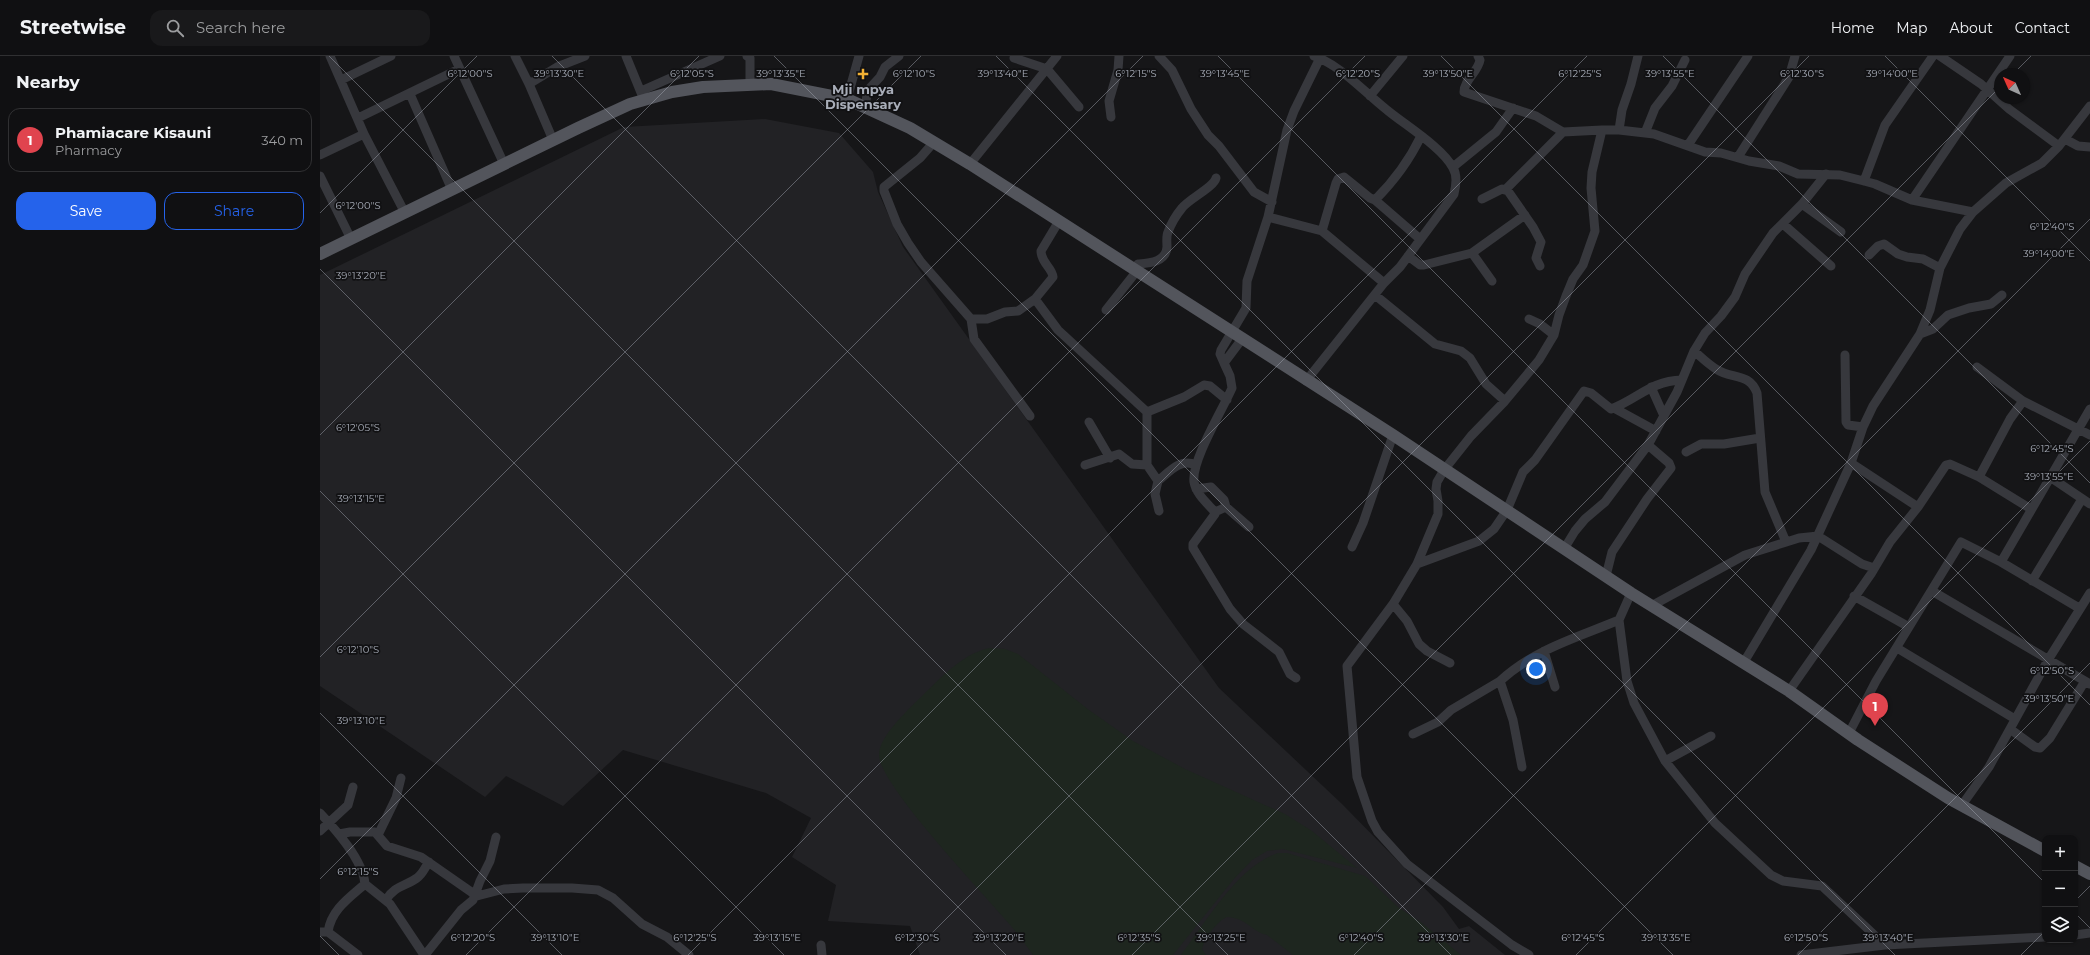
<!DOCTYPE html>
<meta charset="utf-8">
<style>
body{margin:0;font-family:Montserrat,sans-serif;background:#19191b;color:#f1f3f6}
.controls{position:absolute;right:12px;bottom:12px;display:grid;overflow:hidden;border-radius:8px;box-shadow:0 1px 3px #0004}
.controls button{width:36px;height:36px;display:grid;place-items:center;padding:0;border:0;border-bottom:1px solid #303032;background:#101012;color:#f1f3f6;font:20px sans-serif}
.compass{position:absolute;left:1674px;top:12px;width:36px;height:36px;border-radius:50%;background:#101012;box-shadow:0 1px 3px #0004;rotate:315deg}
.you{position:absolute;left:1216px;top:613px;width:14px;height:14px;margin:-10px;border:3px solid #fff;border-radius:50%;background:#1a73e8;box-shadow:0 0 0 6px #1a73e833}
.badge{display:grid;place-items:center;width:26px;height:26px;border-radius:50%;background:#2563eb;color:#fff;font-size:13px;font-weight:700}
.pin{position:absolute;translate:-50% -33px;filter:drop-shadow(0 1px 2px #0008)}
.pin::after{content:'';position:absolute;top:21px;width:14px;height:12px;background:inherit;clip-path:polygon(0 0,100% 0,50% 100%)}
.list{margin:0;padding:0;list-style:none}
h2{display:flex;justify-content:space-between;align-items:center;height:52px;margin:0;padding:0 16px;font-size:17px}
h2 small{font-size:13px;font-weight:400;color:#9c9d9f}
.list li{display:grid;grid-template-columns:26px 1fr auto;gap:12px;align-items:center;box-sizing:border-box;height:64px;margin:0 8px 8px;padding:0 8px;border:1px solid #303032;border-radius:12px}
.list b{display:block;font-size:15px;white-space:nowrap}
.list p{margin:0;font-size:13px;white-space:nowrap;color:#9c9d9f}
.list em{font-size:13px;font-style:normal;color:#9c9d9f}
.actions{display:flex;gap:8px;padding:12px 16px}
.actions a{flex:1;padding:9px 0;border:1px solid #2563eb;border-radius:12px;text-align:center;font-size:14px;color:#2563eb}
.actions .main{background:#2563eb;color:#fff}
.icon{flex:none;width:22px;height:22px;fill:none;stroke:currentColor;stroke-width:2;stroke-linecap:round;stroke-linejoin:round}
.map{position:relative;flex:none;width:1770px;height:899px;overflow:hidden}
header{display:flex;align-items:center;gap:24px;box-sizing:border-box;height:56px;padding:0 20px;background:#101012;border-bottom:1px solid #303032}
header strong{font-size:19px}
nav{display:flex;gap:22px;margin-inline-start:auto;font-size:14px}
.search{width:280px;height:36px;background:#19191b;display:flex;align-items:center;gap:10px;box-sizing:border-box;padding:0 14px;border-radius:12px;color:#9c9d9f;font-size:15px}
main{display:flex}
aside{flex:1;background:#101012}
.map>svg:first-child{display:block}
.built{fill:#222225}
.green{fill:#1e261f}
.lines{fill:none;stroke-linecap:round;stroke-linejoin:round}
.minor{stroke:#37383d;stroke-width:9}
.major{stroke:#53555c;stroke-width:12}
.ticks{fill:none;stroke:#a8adb8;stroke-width:1;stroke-opacity:0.45}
.poi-dot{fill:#f2b134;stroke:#111113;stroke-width:1.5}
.labels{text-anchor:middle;stroke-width:3.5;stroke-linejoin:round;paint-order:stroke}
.poi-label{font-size:13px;font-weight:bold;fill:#a8adb8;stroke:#111113}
.ticks-label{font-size:10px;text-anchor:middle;fill:#a8adb8;stroke:#111113;stroke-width:3.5;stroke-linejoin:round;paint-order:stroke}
</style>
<header>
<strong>Streetwise</strong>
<div class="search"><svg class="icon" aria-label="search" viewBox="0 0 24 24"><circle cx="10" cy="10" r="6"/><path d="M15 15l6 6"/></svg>Search here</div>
<nav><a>Home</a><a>Map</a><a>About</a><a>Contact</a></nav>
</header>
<main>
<aside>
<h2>Nearby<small></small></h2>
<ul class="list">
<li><span class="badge" style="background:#e0444e">1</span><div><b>Phamiacare Kisauni</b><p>Pharmacy</p></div><em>340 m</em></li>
</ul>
<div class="actions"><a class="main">Save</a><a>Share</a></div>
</aside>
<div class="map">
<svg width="1770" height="899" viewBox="0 0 1770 899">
<rect width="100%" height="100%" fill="#161618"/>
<path class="built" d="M445 63 519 77 553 116 558 136 583 191 899 632 1022 748 1123 851 1139 873 1149 870 1185 899H600L590 870 508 865 516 829 472 801 491 762 446 737 303 694 243 750 186 720 165 741 0 630V219L304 71Z"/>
<path class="green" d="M669 592 685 593 698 598 769 654 813 685 865 713 965 758 992 775 1037 812 963 793 947 795 932 804 913 824 853 899H713C706 889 699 879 691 870 668 842 557 727 559 698 560 680 586 656 599 643 620 623 640 599 669 592Z
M958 797H967L1045 820 1079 852 1102 867 1141 899H973L947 879C932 876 927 862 907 861 896 866 885 882 882 893L886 899H861C886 866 918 810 958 797Z"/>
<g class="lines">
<path class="minor" d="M10 0 44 78 85 157
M134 0 184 108
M195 0 209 28 233 84
M306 0 322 39
M427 0 430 2V29
M839 0 852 14 871 53 888 79 899 90 934 136 952 146
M1158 0 1160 4C1158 16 1144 24 1144 36L1216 60 1243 76 1282 74
M1620 0 1661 28 1689 53 1739 90
M694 2 727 13 759 51
M21 24 71 0
M209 28 237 11 265 0
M321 35 400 0
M90 38 132 134
M1050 40 1083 0
M527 43 539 0
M545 50 548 34 560 21 565 11 579 0
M791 61 789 45 798 14 799 0
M38 62 139 13
M1299 74 1334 78 1385 96 1401 97 1429 105 1459 110 1478 118 1520 119 1544 125 1555 128 1592 144 1653 156
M1325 77 1335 52 1352 30 1365 4
M1745 83 1758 90 1770 91
M614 86 600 102 564 131V135L577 168 588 187 601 206 651 263 654 283 710 360
M1368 89 1428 0
M0 99 44 78
M1418 101 1469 21 1475 0
M650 108 737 0
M1133 111 1176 76 1193 52
M0 120 31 183
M1544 125 1565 69 1613 0
M1185 134 1243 76
M1162 143 1182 133 1188 135 1213 171 1221 186 1216 202 1220 210
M1055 144 1100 183
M1592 144 1690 0
M1482 148 1521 176
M948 161 1002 175 1016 127 1018 123 1024 121 1050 142 1055 144C1073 126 1090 103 1101 80
M739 165 721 195C721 207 732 211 733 221L715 243 738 274 827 356 864 341 884 329 890 330 907 344
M1463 168 1511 210
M1002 175 1064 227
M1152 197 1172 225
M1549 199 1558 190 1564 188 1578 198 1587 201 1603 203 1620 212
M1088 200 1100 209H1104L1152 197 1205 159
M818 208C830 207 846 206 847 191 847 186 846 180 848 176 851 168 857 158 862 152 869 143 894 131 896 122
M1055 239 1115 288 1141 295 1150 302 1166 328 1185 345
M786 254 816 216
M651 263H667L685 256 698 255 715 243
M1209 263 1220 268 1234 279
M1600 278 1613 273 1628 259 1649 252 1671 248 1682 239
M922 283 904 307 910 320 912 332C903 353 871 405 874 426 876 438 887 447 895 456V458L873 488V492L910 553 923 568 959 596 970 618 976 622
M1374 295C1381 301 1388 308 1396 313 1412 324 1429 316 1437 337L1445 436 1466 486
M1525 299 1526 366 1528 369 1543 371
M904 307 900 298 901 294 926 252 927 225 948 161 967 74 974 55 1000 2
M1657 311 1703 345
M986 325 1064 227 1080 211 1134 138C1136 130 1138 120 1133 112 1123 92 1085 69 1067 54 1044 36 1022 10 994 0
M1331 331 1344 360
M1294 352 1336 375
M827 356V409L838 425 835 438 839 455
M769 366 790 402
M1366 396 1381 388H1404L1440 382
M1531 407 1598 451
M765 409 799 398 812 408 827 409
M1730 421 1770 448
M838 425C850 415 860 402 876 409
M876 433 891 431 904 444 906 451
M1711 453 1659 421 1690 363 1703 345 1770 379
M895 456 906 451 929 471
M1032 491 1043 467 1073 379
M1244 493 1255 475 1265 463 1285 446 1328 389 1357 336 1374 295 1385 277 1401 260 1415 241 1425 218 1453 177 1482 148 1506 118
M1681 506 1770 353
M1097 508 1159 485 1174 473 1187 454 1203 416 1215 404 1264 335 1271 337 1291 353C1318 343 1330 325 1362 324
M1286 520 1292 496 1327 443 1351 412 1349 407 1328 389
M1712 525 1762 443
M1612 535 1770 628
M1311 537 1299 564 1307 625 1314 647 1345 705 1395 767 1451 819 1463 825 1502 830 1565 889
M1534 540 1589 571
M1073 548 1087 565 1099 588 1107 595 1130 607
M1333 549 1425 499 1479 482 1498 480 1542 508 1554 512
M1577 592 1695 663
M1224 595 1235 631
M1424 606 1491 494 1531 407 1543 371 1553 350 1600 278 1610 254 1620 212 1640 173 1653 156 1686 127 1722 107 1739 90 1770 50
M1180 625C1215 593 1256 582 1299 564
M1469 635 1551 518 1570 486 1598 451 1626 409 1630 408 1659 421
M1690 673 1715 691 1720 692 1730 682 1765 625
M1529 677 1556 625 1641 486 1681 506 1759 552
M1093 678 1118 666 1131 654 1180 625 1193 664 1202 711
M1345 705 1391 680
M1642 749 1669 711 1728 604 1770 537
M0 757C16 774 43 804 45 828 29 842 11 854 8 876H0
M0 775 28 749 33 731
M19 778 30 776H55L67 790 101 801 157 840 184 833 203 832H252L278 834 293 842 322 868 347 881 369 899
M58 779 76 742 81 722
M45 828 70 848 104 899
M66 844C74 830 86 830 97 822 103 818 105 811 109 806
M8 876 38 899
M1755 879 1770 877
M501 889 502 899
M105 899 141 854 153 844 160 825 170 805 176 781
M1209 899 1192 889 1087 808 1058 776 1052 765 1037 721 1027 610 1073 548 1097 508 1118 458V445L1116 433 1117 426 1124 414 1151 380 1185 345 1219 304 1234 279 1239 259 1246 240 1253 223 1263 209 1275 175 1271 132 1272 116 1282 74H1299L1302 54 1311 28 1318 0
M1481 899 1565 889 1725 881"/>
<path class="major" d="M0 198 258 72 310 48 352 36 383 31 451 28 527 43 590 72 650 108 1073 379 1311 537 1469 635 1538 684 1628 742 1725 795
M1755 810 1770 818"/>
</g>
<path class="ticks" d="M9 0 908 899M232 0 1131 899M454 0 1353 899M676 0 1575 899M898 0 1725 827M1121 0 1770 649M1343 0 1770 427M1565 0 1770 205M1693 18 1711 0M0 157 157 0M0 213 686 899M0 379 379 0M0 435 464 899M0 601 601 0M0 657 242 899M0 823 823 0M1755 845 1770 830M1755 857 1770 872M0 880 19 899M146 899 1045 0M368 899 1267 0M590 899 1489 0M812 899 1680 31M1034 899 1770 163M1256 899 1770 385M1478 899 1770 607M1701 899 1725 875"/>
<path class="poi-dot" d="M541 12h4v4h4v4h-4v4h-4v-4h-4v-4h4z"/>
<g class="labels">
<g class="poi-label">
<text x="543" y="38">Mji mpya<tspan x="543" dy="15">Dispensary</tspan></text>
</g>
</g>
<g class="ticks-label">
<text x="150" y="21">6°12'00"S</text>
<text x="239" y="21">39°13'30"E</text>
<text x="372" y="21">6°12'05"S</text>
<text x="461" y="21">39°13'35"E</text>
<text x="594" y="21">6°12'10"S</text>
<text x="683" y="21">39°13'40"E</text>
<text x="816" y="21">6°12'15"S</text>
<text x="905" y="21">39°13'45"E</text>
<text x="1128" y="21">39°13'50"E</text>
<text x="1260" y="21">6°12'25"S</text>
<text x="1350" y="21">39°13'55"E</text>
<text x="1572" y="21">39°14'00"E</text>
<text x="1038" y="21">6°12'20"S</text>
<text x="1482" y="21">6°12'30"S</text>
<text x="38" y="153">6°12'00"S</text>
<text x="1732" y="174">6°12'40"S</text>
<text x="1729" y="201">39°14'00"E</text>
<text x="41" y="223">39°13'20"E</text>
<text x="38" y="375">6°12'05"S</text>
<text x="1732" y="396">6°12'45"S</text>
<text x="1729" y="424">39°13'55"E</text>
<text x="41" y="446">39°13'15"E</text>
<text x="38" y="597">6°12'10"S</text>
<text x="1732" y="618">6°12'50"S</text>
<text x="1729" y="646">39°13'50"E</text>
<text x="41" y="668">39°13'10"E</text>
<text x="38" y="819">6°12'15"S</text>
<text x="153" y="885">6°12'20"S</text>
<text x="375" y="885">6°12'25"S</text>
<text x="597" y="885">6°12'30"S</text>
<text x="819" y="885">6°12'35"S</text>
<text x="1041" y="885">6°12'40"S</text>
<text x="1486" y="885">6°12'50"S</text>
<text x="235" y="885">39°13'10"E</text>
<text x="457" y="885">39°13'15"E</text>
<text x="679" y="885">39°13'20"E</text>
<text x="901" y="885">39°13'25"E</text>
<text x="1124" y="885">39°13'30"E</text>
<text x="1263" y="885">6°12'45"S</text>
<text x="1346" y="885">39°13'35"E</text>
<text x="1568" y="885">39°13'40"E</text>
</g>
</svg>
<div class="controls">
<button>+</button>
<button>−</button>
<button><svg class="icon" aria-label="layers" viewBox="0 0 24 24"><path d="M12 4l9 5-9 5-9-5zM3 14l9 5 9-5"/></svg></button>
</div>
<svg class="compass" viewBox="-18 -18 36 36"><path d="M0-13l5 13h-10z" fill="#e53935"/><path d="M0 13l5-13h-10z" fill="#9c9d9f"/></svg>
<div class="you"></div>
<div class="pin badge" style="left:1555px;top:670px;background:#e0444e">1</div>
</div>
</main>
